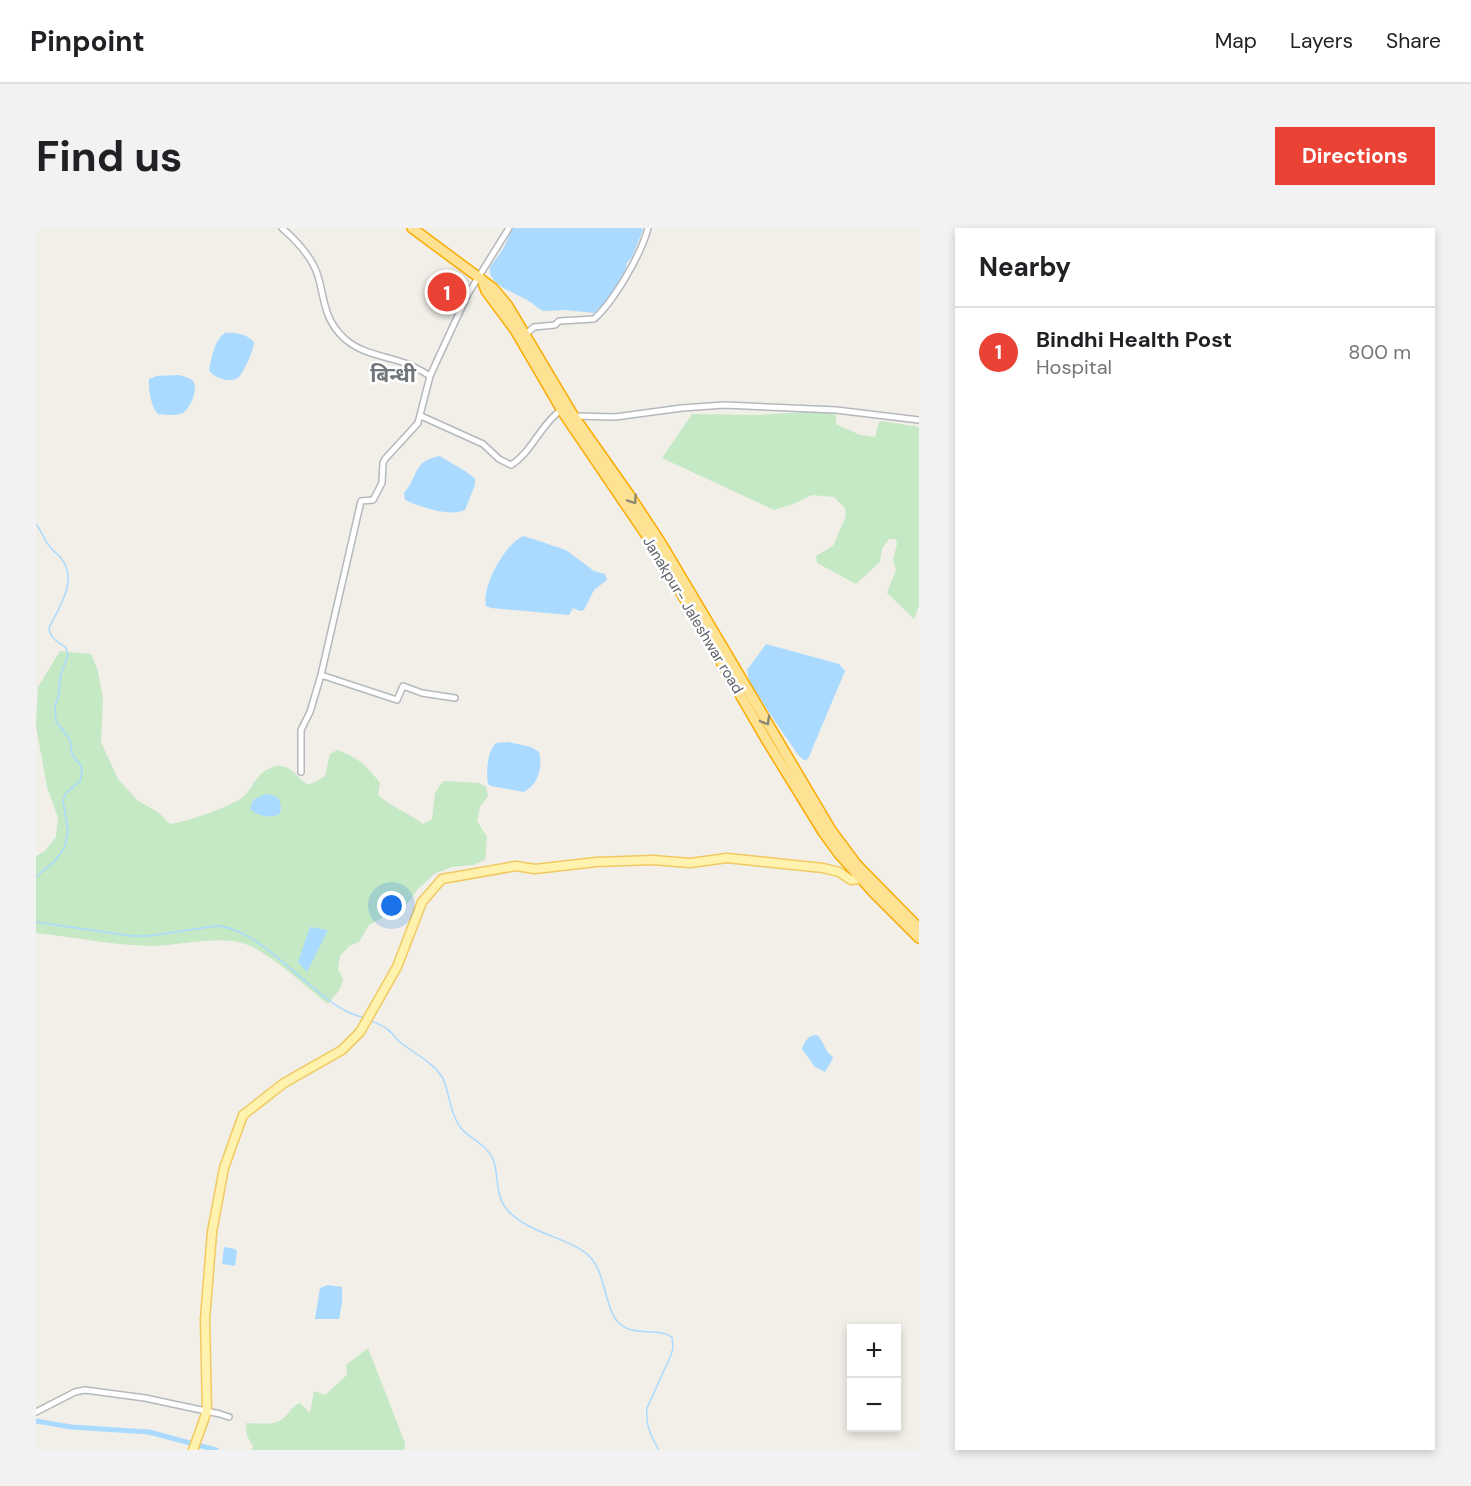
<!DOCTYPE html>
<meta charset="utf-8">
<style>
body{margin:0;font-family:"DM Sans","Noto Sans Devanagari",sans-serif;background:#f2f2f2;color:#202124}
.controls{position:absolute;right:18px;bottom:18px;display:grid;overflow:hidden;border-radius:0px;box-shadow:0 3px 9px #0003}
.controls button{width:54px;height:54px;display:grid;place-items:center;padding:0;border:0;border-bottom:2px solid #e0e0e0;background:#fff;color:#202124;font:30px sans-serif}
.you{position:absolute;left:356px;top:678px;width:21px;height:21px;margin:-15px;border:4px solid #fff;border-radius:50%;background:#1a73e8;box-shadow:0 0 0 9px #1a73e833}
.badge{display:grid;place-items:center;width:39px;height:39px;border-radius:50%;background:#ea4335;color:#fff;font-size:20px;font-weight:700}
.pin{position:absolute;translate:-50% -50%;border:3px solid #fff;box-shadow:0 2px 6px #0006}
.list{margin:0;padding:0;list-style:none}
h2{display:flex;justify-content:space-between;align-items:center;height:78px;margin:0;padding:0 24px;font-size:26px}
h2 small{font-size:20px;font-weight:400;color:#757577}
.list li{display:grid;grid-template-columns:39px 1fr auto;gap:18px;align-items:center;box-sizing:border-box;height:90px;padding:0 24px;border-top:2px solid #e0e0e0}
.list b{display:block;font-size:22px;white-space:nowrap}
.list p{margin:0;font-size:20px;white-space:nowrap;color:#757577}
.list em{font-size:20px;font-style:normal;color:#757577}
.map{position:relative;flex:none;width:883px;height:1222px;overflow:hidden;border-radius:0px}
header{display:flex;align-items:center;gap:36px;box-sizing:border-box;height:84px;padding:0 30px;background:#fff;border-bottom:2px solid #e0e0e0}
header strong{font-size:28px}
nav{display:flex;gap:33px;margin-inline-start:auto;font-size:21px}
.intro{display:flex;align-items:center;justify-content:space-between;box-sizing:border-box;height:144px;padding:0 36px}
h1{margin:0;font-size:42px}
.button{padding:15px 27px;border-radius:0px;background:#ea4335;color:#fff;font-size:21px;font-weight:700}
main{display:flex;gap:36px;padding:0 36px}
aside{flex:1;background:#fff;border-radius:0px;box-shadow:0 3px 9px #0003}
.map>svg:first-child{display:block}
.green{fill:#c5e8c5}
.water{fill:#aadaff}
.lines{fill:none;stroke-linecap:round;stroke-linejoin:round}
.stream{stroke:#aadaff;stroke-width:1.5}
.canal{stroke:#aadaff;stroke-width:5}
.street-casing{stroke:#b5b8bc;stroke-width:8}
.primary-casing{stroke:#f2c960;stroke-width:11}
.highway-casing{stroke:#f9ab00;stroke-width:12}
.street{stroke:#fff;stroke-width:5}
.primary{stroke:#fff2af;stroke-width:8}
.highway{stroke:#fde293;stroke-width:9}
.oneway{stroke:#8e8975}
.labels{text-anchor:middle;stroke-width:5;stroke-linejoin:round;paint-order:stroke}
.street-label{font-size:15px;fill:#5f6368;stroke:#fff}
.district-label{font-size:21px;font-weight:bold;fill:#70757a;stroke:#fff}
</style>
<header>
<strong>Pinpoint</strong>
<nav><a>Map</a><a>Layers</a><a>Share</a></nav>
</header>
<div class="intro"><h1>Find us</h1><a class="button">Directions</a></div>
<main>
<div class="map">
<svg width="883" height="1222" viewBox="0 0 883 1222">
<rect width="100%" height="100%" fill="#f1efe8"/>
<path class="green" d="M784 183 800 187V196L824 207 839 209 843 194 846 193 883 199V377L878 391 851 365 860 342 857 332 861 316 860 311H853L846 321 844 334 820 356 781 335 780 328 797 318 810 288 809 280 798 269 776 267 760 275 738 282 626 230 656 186 724 187Z
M24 423 55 426 62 443 67 471 65 514 82 551 101 572 123 585 134 596C152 593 188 581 204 571 218 562 217 546 237 539 256 533 264 555 272 556 278 556 284 551 289 548L294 526 301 522C323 530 330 537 344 555L342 567C355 579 373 585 387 596L396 591 399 565 407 553 443 555 450 559 452 568 444 579 441 593 451 609 449 632 437 637 416 639 398 646 381 662 371 676 333 697 323 714 313 718 304 728 302 741 307 751 304 761 292 776C269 758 233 723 206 715 183 708 143 717 119 718 79 718 40 709 0 705V628L9 623 20 609 22 590 11 559 0 498 2 459Z
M332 1120 369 1215 368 1222H216L217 1218 211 1208 210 1195C221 1195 235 1198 245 1192 253 1187 254 1179 264 1175L274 1185 278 1163 289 1167 311 1147 310 1137Z"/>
<path class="water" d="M477 0H605L607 2 596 29 591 35 589 43 570 73 558 85 529 82 507 83C501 80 497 75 491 72 479 64 451 58 454 39L467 21Z
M189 105C199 104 211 106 218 114 218 122 208 143 203 149 195 156 177 150 173 142 176 130 178 112 189 105Z
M143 147C147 148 154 150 157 153 163 161 154 181 147 185 139 188 130 187 122 186 115 179 112 161 113 151L121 148Z
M404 228C414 235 432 243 439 251V257L429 282C413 289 385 279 369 272L368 265C383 248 376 233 404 228Z
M488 308 530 322 558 343 569 346 571 352 558 362 548 382 544 383 537 380 533 387 455 380 450 378C445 359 470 314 488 308Z
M730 416 803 436 809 443 772 531 768 532 762 527 714 456 711 442Z
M472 514 495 519 503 524C507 539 502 557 488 564L455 558 452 556C450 543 451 524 460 515Z
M229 566C243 567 247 573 244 586 234 591 222 588 214 581L217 572Z
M274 699 292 702 271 744 262 734Z
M781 807C788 813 788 823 797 829L796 832 789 844 779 839 766 821C768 814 772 807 781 807Z
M188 1019 199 1021 201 1023 199 1038 186 1036Z
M292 1057 306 1059V1075L303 1091H279L284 1060Z"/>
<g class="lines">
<path class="stream" d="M0 296C6 303 8 313 15 320 18 324 22 326 25 330 43 352 23 379 13 400 14 411 23 414 30 420L32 427 24 449 23 466 19 478 20 493 34 512 36 526 45 538 46 545 44 553 30 565 27 572 32 603 29 619 18 634 0 649
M0 694 96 708H112L180 698C222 699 272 764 310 783 316 786 322 788 328 790
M335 793C340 795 346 797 351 801 356 804 359 810 364 814 377 825 401 836 408 853 414 868 414 886 425 900 434 911 451 917 457 931 463 946 459 966 469 979 490 1007 537 1009 555 1030 570 1047 569 1083 584 1096 599 1109 621 1099 636 1109L637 1120 635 1127 611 1180C609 1197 615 1208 623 1222"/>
<path class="canal" d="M0 1193 35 1199 113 1204 180 1222"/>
<defs>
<path id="street" d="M246 0C261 13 276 29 282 48 289 73 288 92 309 111 326 126 349 128 369 135 378 138 386 143 394 148
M490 106 498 99 519 97 523 93 558 91C578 73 605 27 612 0
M385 188 447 216 463 231 475 237C496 224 505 196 525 182
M538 188 579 189 646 180 688 177 800 182 883 192
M285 447 361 472 367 458 386 465 419 470
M265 544V502L274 484 285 447 325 273 337 272 346 255 347 235 349 231 382 195 394 148 405 124 432 66 473 0
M0 1184 39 1164 49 1162 109 1170 184 1186 193 1189"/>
<path id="primary" d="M157 1222 171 1183 169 1091 176 1004 188 940 207 887 248 855 306 822 324 804 361 739 386 674 406 651 480 638 499 641 560 634 617 632 654 635 691 630 787 640 803 644 815 652 826 651 829 648"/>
<path id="highway" d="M376 0 457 60 472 78 537 187 594 268 625 315 795 602 821 637 883 700
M446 52 450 63 479 102 528 186 619 320 731 513 787 604 803 626 838 665 883 710"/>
</defs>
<use href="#street" class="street-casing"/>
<use href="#primary" class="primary-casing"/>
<use href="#highway" class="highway-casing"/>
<use href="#street" class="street"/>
<use href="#primary" class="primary"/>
<use href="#highway" class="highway"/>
</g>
<defs><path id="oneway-chevron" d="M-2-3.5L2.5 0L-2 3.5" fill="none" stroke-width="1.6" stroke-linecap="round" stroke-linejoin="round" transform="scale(1.5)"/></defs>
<g class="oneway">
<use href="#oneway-chevron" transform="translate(597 272) rotate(56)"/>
<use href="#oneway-chevron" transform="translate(730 493) rotate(60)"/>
</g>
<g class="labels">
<g class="street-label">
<text transform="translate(657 387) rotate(59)" y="5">Janakpur- Jaleshwar road</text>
</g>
<g class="district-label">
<text x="357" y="154">बिन्धी</text>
</g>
</g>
</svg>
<div class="controls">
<button>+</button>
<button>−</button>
</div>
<div class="you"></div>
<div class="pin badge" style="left:411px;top:64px">1</div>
</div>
<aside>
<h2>Nearby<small></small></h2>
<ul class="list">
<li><span class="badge">1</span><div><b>Bindhi Health Post</b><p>Hospital</p></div><em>800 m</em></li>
</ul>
</aside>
</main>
